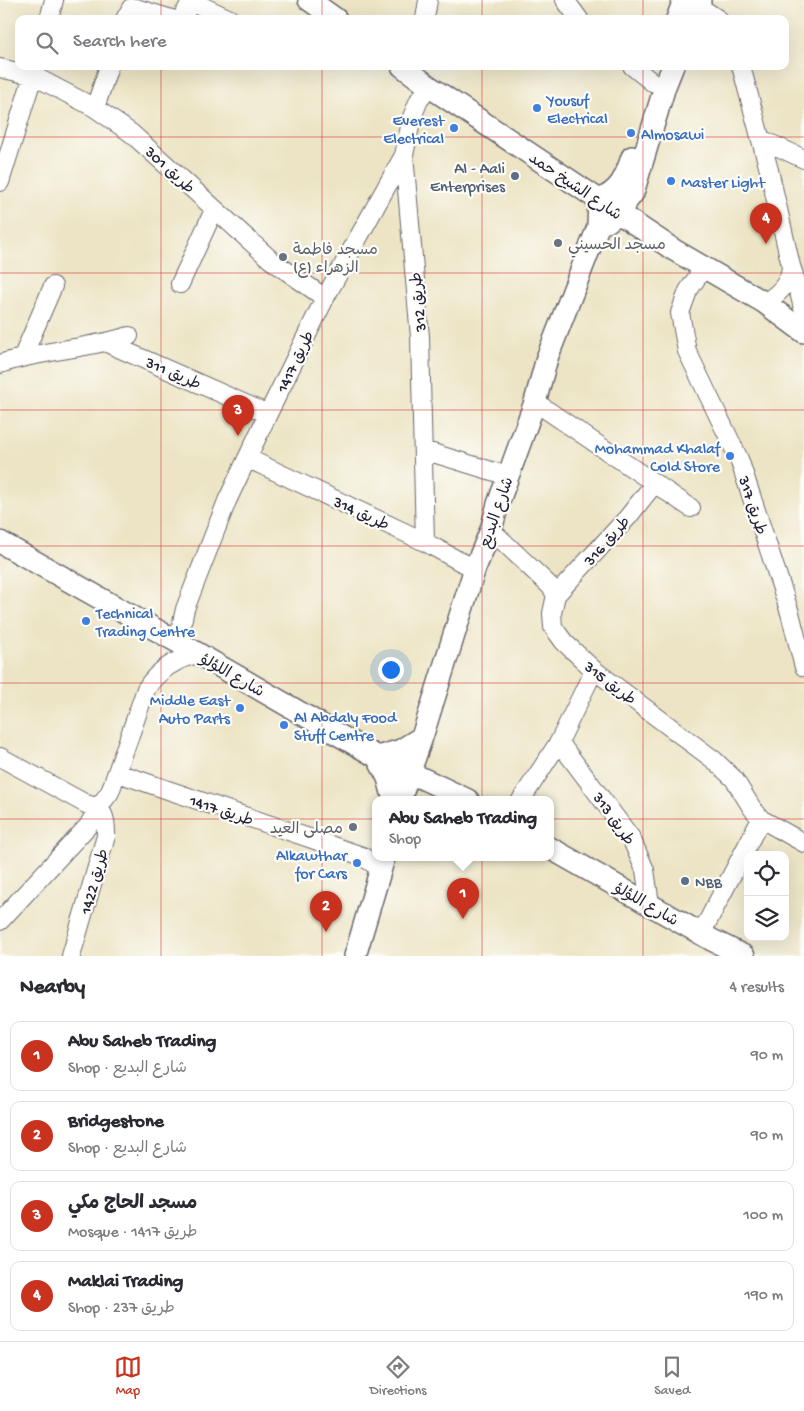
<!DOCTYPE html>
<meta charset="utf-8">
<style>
body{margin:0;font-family:"Gochi Hand","Playpen Sans Arabic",sans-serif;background:#f2f2f3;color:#2b2b33}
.controls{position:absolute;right:15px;bottom:15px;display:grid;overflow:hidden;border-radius:10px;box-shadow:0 5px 20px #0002}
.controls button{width:45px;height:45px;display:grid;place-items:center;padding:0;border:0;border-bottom:1px solid #e1e1e2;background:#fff;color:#2b2b33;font:25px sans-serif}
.you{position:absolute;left:390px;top:669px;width:18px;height:18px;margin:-12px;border:4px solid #fff;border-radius:50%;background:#1a73e8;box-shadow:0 0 0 8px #1a73e833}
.badge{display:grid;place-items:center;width:32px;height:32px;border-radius:50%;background:#c8321e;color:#fff;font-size:16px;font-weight:700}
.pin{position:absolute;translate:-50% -41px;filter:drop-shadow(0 1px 2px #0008)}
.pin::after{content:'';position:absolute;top:26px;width:18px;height:15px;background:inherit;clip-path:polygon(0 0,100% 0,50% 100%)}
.popup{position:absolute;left:372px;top:796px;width:182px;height:65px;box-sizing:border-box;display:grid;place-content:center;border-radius:10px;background:#fff;filter:drop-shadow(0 1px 4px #0005);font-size:16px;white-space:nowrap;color:#7c7c81}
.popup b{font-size:19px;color:#2b2b33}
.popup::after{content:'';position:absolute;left:50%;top:100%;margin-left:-10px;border:10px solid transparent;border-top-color:#fff}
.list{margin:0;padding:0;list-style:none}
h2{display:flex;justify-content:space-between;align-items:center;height:65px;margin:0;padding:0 20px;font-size:21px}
h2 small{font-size:16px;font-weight:400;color:#7c7c81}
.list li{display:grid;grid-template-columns:32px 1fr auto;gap:15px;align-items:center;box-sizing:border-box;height:70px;margin:0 10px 10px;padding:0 10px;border:1px solid #e1e1e2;border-radius:10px}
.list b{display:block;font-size:19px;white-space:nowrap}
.list p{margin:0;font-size:16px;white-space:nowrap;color:#7c7c81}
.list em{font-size:16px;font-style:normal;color:#7c7c81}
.icon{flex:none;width:28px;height:28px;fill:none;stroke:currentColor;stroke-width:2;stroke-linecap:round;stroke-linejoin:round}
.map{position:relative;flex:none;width:804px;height:956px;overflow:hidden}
.search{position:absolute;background:#fff;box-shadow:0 5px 20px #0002;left:15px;right:15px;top:15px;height:55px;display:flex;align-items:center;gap:12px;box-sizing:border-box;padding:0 18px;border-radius:10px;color:#7c7c81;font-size:19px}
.sheet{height:385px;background:#fff}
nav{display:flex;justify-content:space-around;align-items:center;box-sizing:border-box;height:70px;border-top:1px solid #e1e1e2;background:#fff;font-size:14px;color:#7c7c81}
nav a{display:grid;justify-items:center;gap:2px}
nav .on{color:#c8321e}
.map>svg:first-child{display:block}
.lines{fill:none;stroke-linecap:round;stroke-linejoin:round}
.minor-casing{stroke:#69666b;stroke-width:20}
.tertiary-casing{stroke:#69666b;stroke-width:24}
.minor{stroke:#fff;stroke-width:18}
.tertiary{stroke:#fff;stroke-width:21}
.grid{fill:none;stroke:#d62828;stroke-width:1;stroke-opacity:0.55}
.shop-dot{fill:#3f7fe0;stroke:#fdfcf7;stroke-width:2}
.service-dot{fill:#5c6f8a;stroke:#fdfcf7;stroke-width:2}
.worship-dot{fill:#6b7280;stroke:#fdfcf7;stroke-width:2}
.labels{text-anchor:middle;stroke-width:4.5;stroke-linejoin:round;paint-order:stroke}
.shop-label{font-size:16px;fill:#366cbe;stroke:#fdfcf7;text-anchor:start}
.service-label{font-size:16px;fill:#4e5e75;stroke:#fdfcf7;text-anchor:end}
.street-label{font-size:16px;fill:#22223b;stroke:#fdfcf7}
.worship-label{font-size:16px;fill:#5b616d;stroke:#fdfcf7;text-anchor:start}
</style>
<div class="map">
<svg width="804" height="956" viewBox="0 0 804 956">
<rect width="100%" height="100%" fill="#fdfcf7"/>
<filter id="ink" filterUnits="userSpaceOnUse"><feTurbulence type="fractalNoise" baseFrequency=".02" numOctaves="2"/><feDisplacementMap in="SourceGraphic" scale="10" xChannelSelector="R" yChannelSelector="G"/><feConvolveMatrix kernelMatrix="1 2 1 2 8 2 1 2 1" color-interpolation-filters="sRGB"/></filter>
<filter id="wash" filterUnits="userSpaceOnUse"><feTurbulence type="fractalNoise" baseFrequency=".0096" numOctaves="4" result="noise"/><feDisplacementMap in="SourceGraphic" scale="20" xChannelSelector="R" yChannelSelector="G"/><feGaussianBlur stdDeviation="1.12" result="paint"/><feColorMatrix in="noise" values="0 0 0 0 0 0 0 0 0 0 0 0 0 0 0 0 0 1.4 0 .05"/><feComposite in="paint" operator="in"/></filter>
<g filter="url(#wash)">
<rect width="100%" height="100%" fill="#ece4c4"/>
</g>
<g filter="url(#ink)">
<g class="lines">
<defs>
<path id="minor" d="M565 0 579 19
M686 2 698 6 718 19
M49 19 54 0
M125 19 131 8H136L172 19
M181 19 190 4 195 3 230 19
M425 19 428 0
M632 66 652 82 665 86
M741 66 769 170 791 266 797 284 804 312
M0 68 34 76 95 108 131 133 271 260 325 298
M95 108 109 66
M761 139 804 159
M404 155 420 337 425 542
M0 182 36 66
M704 267 688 291 680 313 687 351 739 459 790 613 804 667
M180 284 214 210
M765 303C779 293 790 284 791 266
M107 343 268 414
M23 356 53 286
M0 364C42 350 87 349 129 336
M535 402 691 508
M423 450 508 476
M247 458 425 542 459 561 475 568
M491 530 551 587 556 595 552 613 553 627 564 642 594 670 714 760 734 779 752 808 761 819 804 843
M556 595 628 517 654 484
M183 645 181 627 185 609 227 501 268 414 325 298 404 155 412 117 419 100 430 87
M594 670 559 742 631 838 645 870 650 904
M0 757 86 804C89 805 95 806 98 808 106 814 106 827 106 836L71 956
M118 773 362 856 381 869
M521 800 559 742
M0 921 88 826 98 808 110 792 146 689C158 670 176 659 198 654
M701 934 761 819"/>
<path id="tertiary" d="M309 0 336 19
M677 19 684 0
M693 19 700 0
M402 66 430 87 674 250 765 303 804 332
M599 200C620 191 625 179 632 157
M607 222 618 213 633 193 665 86 673 66
M0 542 183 645 377 757 468 800
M394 800 388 778 377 757 401 750 422 737
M400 800 422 737 475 568 491 530 498 504 535 402 547 358 598 227 599 200
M550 848 712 940 744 956
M355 956 384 858"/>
</defs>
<use href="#minor" class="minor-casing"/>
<use href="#tertiary" class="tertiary-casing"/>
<use href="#minor" class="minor"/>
<use href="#tertiary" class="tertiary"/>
</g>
</g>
<path class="grid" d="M161 0V19M322 0V19M482 0V19M643 0V19M161 66V956M322 66V956M482 66V956M643 66V956M0 137H804M0 273H804M0 410H804M0 546H804M0 683H804M0 819H804"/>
<g class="shop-dot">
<circle cx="537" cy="108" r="5"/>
<circle cx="454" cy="128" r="5"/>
<circle cx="631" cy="133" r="5"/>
<circle cx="671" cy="181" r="5"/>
<circle cx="730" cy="456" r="5"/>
<circle cx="86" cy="621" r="5"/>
<circle cx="240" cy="708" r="5"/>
<circle cx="284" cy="725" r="5"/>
<circle cx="357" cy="863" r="5"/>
</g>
<g class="service-dot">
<circle cx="515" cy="176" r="5"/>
<circle cx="685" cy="881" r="5"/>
</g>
<g class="worship-dot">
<circle cx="558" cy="243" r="5"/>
<circle cx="283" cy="257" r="5"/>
<circle cx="353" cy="827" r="5"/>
</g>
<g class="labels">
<g class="shop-label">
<text x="547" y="105">Yousuf<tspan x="547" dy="18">Electrical</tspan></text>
<text x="444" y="125" text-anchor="end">Everest<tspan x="444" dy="18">Electrical</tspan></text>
<text x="641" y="139">Almosawi</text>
<text x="681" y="187">Master Light</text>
<text x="720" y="453" text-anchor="end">Mohammad Khalaf<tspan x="720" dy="18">Cold Store</tspan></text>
<text x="96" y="618">Technical<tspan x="96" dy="18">Trading Centre</tspan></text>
<text x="230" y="705" text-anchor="end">Middle East<tspan x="230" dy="18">Auto Parts</tspan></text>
<text x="294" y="722">Al Abdaly Food<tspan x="294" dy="18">Stuff Centre</tspan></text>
<text x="347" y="860" text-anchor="end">Alkawthar<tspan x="347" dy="18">for Cars</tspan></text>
</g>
<g class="service-label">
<text x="505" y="173">Al - Aali<tspan x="505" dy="18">Enterprises</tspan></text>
<text x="695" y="887" text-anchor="start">NBB</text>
</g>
<g class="street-label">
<text transform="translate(171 169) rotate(43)" y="6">طريق 301</text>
<text transform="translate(576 185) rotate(34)" y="6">شارع الشيخ حمد</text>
<text transform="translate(417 302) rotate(-95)" y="6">طريق 312</text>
<text transform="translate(294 361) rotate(-64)" y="6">طريق 1417</text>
<text transform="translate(174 372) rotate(24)" y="6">طريق 311</text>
<text transform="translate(754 505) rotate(72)" y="6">طريق 317</text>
<text transform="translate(362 512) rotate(25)" y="6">طريق 314</text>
<text transform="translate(495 512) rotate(-71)" y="6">شارع البديع</text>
<text transform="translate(606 540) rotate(-48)" y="6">طريق 316</text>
<text transform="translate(233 674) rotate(30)" y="6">شارع اللؤلؤ</text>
<text transform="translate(611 682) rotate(38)" y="6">طريق 315</text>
<text transform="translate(222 809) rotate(19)" y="6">طريق 1417</text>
<text transform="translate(615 818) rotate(55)" y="6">طريق 313</text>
<text transform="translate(93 881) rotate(-74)" y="6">طريق 1422</text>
<text transform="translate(647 903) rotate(30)" y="6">شارع اللؤلؤ</text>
</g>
<g class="worship-label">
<text x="568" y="249">مسجد الحسيني</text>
<text x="293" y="254">مسجد فاطمة<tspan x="293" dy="18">الزهراء (ع)</tspan></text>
<text x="343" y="833" text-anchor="end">مصلى العيد</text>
</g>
</g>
</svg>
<div class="controls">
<button><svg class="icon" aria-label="locate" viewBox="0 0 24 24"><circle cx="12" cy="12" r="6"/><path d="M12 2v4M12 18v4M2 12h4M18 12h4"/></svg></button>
<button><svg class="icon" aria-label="layers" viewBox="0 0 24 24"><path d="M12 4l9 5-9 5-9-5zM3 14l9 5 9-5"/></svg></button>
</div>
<div class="you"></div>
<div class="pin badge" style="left:463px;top:919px">1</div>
<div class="popup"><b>Abu Saheb Trading</b>Shop</div>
<div class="pin badge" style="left:326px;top:932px">2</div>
<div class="pin badge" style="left:238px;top:436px">3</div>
<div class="pin badge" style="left:766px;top:244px">4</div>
<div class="search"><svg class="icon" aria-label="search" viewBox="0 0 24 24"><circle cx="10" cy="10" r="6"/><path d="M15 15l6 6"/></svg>Search here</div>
</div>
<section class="sheet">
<h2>Nearby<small>4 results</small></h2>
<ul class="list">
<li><span class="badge">1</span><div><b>Abu Saheb Trading</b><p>Shop · شارع البديع</p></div><em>90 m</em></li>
<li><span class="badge">2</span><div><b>Bridgestone</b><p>Shop · شارع البديع</p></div><em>90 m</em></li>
<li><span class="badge">3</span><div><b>مسجد الحاج مكي</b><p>Mosque · طريق 1417</p></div><em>100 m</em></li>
<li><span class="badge">4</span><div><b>Maklai Trading</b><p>Shop · طريق 237</p></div><em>190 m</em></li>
</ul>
</section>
<nav>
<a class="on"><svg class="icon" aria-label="map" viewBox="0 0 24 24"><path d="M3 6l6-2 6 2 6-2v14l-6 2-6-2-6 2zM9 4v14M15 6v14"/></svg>Map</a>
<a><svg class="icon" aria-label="directions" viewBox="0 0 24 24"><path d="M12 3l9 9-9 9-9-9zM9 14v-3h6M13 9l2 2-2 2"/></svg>Directions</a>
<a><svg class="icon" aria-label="saved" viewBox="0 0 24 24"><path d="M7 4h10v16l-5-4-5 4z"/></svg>Saved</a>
</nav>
